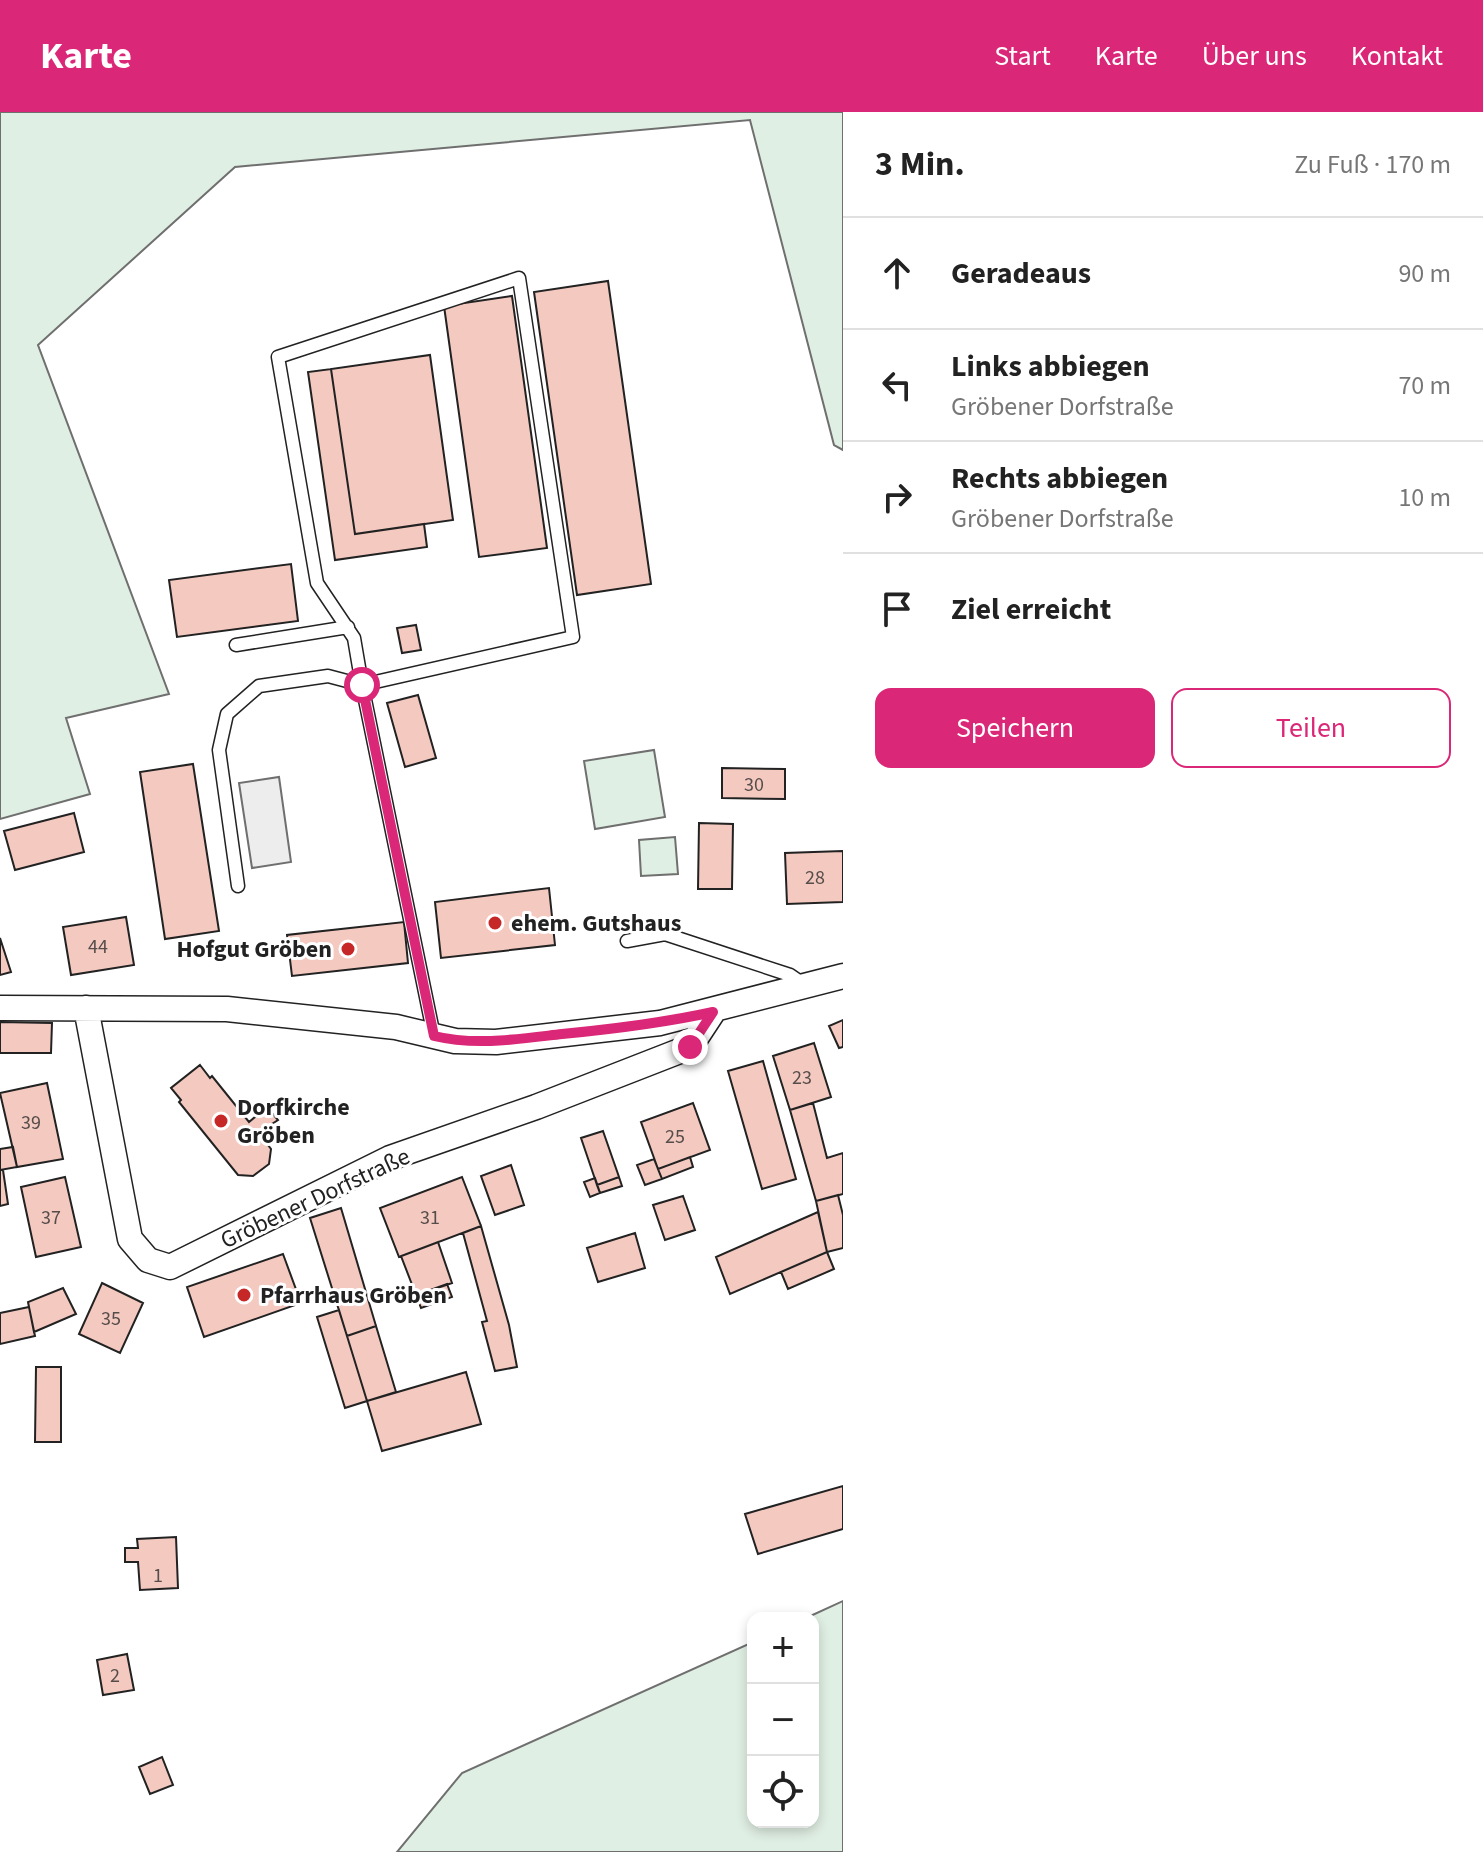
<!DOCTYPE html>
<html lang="de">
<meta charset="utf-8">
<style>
body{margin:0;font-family:"Source Sans 3",sans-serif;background:#f2f2f2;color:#222}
.controls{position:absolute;right:24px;bottom:24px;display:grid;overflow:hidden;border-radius:16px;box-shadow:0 4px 12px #0003}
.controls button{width:72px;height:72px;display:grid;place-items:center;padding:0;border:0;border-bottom:2px solid #e0e0e0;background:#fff;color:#222;font:40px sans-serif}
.stop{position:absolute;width:24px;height:24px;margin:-18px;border:6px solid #db2777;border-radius:50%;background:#fff}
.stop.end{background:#db2777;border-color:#fff;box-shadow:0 2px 8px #0008}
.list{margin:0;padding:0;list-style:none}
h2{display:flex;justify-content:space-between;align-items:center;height:104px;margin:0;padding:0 32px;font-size:34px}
h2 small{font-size:26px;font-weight:400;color:#767676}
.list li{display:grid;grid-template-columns:52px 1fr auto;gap:24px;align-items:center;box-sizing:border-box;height:112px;padding:0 32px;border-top:2px solid #e0e0e0}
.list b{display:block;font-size:30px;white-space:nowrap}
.list p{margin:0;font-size:26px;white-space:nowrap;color:#767676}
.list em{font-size:26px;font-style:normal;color:#767676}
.actions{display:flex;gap:16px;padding:24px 32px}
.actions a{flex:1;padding:18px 0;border:2px solid #db2777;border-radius:16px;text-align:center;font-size:28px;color:#db2777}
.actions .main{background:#db2777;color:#fff}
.icon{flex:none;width:44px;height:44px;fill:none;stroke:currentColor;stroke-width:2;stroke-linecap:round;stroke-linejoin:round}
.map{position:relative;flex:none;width:843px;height:1740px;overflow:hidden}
header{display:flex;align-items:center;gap:48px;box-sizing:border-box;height:112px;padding:0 40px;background:#db2777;color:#fff}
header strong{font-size:38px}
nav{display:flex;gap:44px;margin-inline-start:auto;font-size:28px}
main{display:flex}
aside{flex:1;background:#fff}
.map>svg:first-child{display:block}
.green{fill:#e0efe3;stroke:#6f6f6f;stroke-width:2}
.parking{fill:#ededed;stroke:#6f6f6f;stroke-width:2}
.building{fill:#f3c9c0;stroke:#222;stroke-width:2}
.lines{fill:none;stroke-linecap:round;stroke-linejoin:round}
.lane-casing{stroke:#222;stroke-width:15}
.street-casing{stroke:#222;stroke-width:27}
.lane{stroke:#fff;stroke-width:12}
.street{stroke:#fff;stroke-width:24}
.route{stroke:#db2777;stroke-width:10}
.poi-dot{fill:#c62828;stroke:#fff;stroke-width:3}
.labels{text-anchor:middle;stroke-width:6;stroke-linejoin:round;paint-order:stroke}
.number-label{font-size:20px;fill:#564c4a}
.poi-label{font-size:24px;font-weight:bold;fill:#222;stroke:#fff;text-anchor:start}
.street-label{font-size:24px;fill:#222;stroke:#fff}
</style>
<header>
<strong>Karte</strong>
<nav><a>Start</a><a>Karte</a><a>Über uns</a><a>Kontakt</a></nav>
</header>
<main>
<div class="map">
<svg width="843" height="1740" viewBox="0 0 843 1740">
<rect width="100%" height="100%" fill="#fff"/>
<path class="green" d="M0 0H843V338L834 333 750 8 235 55 38 233 169 582 66 606 90 682 0 707Z
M654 638 665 705 595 717 584 649Z
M675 725 678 762 641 764 639 728Z
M843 1489V1740H397L462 1661 753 1530V1710H813V1506H806Z"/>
<path class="parking" d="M279 665 291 750 252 756 239 671Z"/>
<path class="building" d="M608 169 651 472 577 483 534 180Z
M512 184 547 436 479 445 444 194Z
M430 243 453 408 355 422 331 257Z
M331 257 355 422 424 412 427 435 335 448 308 260Z
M291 452 298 509 177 525 169 468Z
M416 513 421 538 402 541 397 516Z
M418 583 436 646 405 655 387 591Z
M193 652 219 819 165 827 140 660Z
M722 656 785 657V687L722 686Z
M74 701 84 740 15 758 4 719Z
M699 711 733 712 732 777H698Z
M843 739V790L787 792 785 741Z
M549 776 555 833 441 846 435 790Z
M126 805 134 853 71 863 63 815Z
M404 810 408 851 292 864 287 823Z
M0 826 11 860 0 863Z
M843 908V935L839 936 829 914Z
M0 910 52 911 51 941H0Z
M814 931 831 985 790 998 773 944Z
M763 949 796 1067 762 1077 728 959Z
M200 953 210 966 212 964 249 1010 267 995 278 1008 272 1012 281 1023 268 1033 271 1037 269 1052 253 1064 238 1063 179 990 181 988 171 976Z
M47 971 63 1047 17 1055 0 981Z
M693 991 710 1038 658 1057 641 1010Z
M813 991 827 1046 843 1041V1082L816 1089 790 998Z
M603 1019 619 1065 597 1073 581 1026Z
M13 1035 17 1055 0 1058V1037Z
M690 1045 693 1055 662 1067 658 1057Z
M654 1047 662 1067 645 1073 637 1053Z
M511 1053 524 1093 495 1103 481 1064Z
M0 1058H3L8 1092 0 1094Z
M65 1065 81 1135 36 1145 21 1075Z
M462 1065 481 1114 399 1145 380 1096Z
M619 1065 622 1074 600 1081 597 1073Z
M595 1066 600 1081 590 1085 584 1070Z
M838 1083 843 1103V1136L827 1140 816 1089Z
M683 1084 695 1118 665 1128 653 1093Z
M341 1096 376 1214 347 1224 310 1106Z
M818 1100 827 1140 730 1182 716 1145Z
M481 1114 509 1213 517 1255 495 1259 482 1210 487 1209 463 1121Z
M635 1121 645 1156 598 1170 587 1136Z
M438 1130 452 1171 416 1183 401 1144Z
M827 1140 834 1157 788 1177 781 1160Z
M283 1142 301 1191 204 1225 187 1175Z
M102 1171 143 1191 120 1241 79 1222Z
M447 1172 452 1185 421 1196 416 1183Z
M63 1176 76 1202 34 1220 28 1190Z
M29 1195 35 1224 0 1232V1201Z
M339 1198 367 1289 345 1296 317 1205Z
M376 1214 396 1280 367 1289 347 1224Z
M36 1255H61V1330H35Z
M466 1260 481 1312 382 1339 367 1289Z
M843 1374V1417L758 1442 745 1402Z
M176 1425 178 1476 140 1478 138 1450H125V1436H138L137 1427Z
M127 1542 134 1578 103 1583 97 1548Z
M162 1645 173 1673 150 1682 139 1655Z"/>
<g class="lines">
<defs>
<path id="lane" d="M519 166 573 525 362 573 354 526 317 471 278 245Z
M236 533 348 515
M238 774 219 638 227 602 259 574 328 564 362 573 434 924
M627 829 665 822 790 863 806 874"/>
<path id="street" d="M0 896 227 897 396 915 455 929 496 930 660 911 843 864
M86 896 130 1127 148 1148 170 1155 390 1046 536 995 690 935 713 900"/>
</defs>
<use href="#lane" class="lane-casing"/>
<use href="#street" class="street-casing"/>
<use href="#lane" class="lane"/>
<use href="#street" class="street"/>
</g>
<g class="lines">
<path class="route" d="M362 573 434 924C476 934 519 927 562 922 613 917 663 911 713 900L690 935"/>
</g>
<g class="poi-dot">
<circle cx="495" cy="811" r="8"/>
<circle cx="348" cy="837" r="8"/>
<circle cx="221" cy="1009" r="8"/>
<circle cx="244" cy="1183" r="8"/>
</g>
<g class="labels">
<g class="number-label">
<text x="754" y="679">30</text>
<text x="815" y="772">28</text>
<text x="98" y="841">44</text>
<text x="802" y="972">23</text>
<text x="31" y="1017">39</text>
<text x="675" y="1031">25</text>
<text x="51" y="1112">37</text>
<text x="430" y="1112">31</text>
<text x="111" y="1213">35</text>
<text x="158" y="1470">1</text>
<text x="115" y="1570">2</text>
</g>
<g class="poi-label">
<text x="511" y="819">ehem. Gutshaus</text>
<text x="332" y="845" text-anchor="end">Hofgut Gröben</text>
<text x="237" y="1003">Dorfkirche<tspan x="237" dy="28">Gröben</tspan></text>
<text x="260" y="1191">Pfarrhaus Gröben</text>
</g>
<g class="street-label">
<text transform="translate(315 1086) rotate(-25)" y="8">Gröbener Dorfstraße</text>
</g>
</g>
</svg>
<div class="controls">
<button>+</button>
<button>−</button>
<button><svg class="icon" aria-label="locate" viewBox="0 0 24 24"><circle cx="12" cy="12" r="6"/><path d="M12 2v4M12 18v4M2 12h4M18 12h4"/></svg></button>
</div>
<div class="stop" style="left:362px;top:573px"></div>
<div class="stop end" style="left:690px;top:935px"></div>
</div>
<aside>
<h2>3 Min.<small>Zu Fuß · 170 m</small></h2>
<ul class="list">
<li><svg class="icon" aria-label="ahead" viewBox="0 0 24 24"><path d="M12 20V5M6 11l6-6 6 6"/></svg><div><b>Geradeaus</b></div><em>90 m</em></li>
<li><svg class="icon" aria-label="left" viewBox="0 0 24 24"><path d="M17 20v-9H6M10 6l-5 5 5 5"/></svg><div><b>Links abbiegen</b><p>Gröbener Dorfstraße</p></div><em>70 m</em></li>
<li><svg class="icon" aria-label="right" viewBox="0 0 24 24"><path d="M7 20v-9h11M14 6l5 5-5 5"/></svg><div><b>Rechts abbiegen</b><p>Gröbener Dorfstraße</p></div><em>10 m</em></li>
<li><svg class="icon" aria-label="arrive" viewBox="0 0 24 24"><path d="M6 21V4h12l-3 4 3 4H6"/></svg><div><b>Ziel erreicht</b></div></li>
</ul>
<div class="actions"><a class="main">Speichern</a><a>Teilen</a></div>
</aside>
</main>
